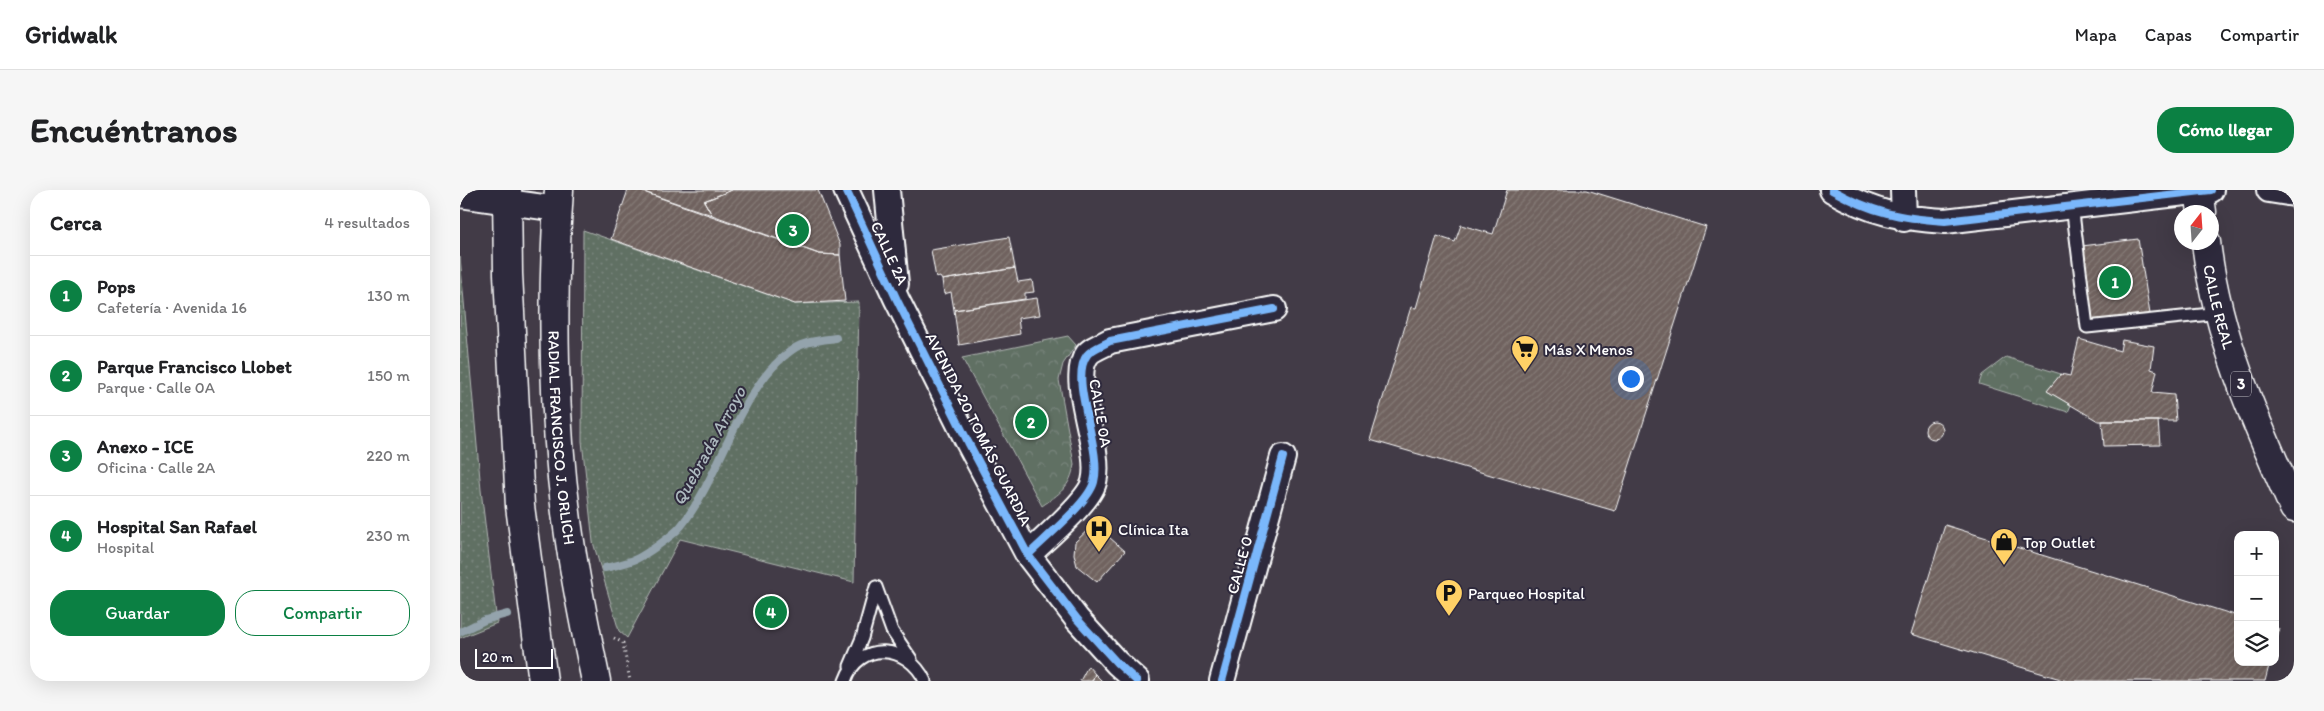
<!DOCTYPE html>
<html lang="es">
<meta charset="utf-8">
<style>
body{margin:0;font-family:Itim,sans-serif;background:#f6f6f6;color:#202124}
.controls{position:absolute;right:15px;bottom:15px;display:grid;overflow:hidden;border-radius:10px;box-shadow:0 5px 20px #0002}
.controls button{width:45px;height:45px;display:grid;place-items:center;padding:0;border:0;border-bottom:1px solid #e0e0e0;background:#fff;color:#202124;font:25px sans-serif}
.compass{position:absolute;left:1714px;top:15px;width:45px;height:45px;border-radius:50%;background:#fff;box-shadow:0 5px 20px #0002;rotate:17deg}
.scale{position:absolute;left:15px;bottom:12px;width:78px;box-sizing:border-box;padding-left:5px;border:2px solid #fff;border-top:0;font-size:14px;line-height:18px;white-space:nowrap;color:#fff;-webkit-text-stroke:4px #2f2a3d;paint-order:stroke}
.you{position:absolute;left:1170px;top:188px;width:18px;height:18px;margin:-12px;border:4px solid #fff;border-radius:50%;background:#1a73e8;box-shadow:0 0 0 8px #1a73e833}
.badge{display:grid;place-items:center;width:32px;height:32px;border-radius:50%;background:#0b8043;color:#fff;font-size:16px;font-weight:700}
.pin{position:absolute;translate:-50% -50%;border:2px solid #fff;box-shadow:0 1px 5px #0006}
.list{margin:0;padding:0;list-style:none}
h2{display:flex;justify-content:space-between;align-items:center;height:65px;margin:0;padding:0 20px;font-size:21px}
h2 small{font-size:16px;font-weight:400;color:#757577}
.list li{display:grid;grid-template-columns:32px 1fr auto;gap:15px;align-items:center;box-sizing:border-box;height:80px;padding:0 20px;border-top:1px solid #e0e0e0}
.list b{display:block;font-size:19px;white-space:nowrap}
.list p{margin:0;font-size:16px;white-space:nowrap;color:#757577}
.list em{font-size:16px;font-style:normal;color:#757577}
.actions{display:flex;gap:10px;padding:15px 20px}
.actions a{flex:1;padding:11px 0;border:1px solid #0b8043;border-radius:20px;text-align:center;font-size:18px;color:#0b8043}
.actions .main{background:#0b8043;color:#fff}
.icon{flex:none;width:28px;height:28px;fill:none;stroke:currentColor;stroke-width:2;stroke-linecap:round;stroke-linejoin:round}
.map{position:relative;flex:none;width:1834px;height:491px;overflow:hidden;border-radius:20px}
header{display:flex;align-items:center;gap:30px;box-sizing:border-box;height:70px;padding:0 25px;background:#fff;border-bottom:1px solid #e0e0e0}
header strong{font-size:24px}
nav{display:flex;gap:28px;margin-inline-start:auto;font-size:18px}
.intro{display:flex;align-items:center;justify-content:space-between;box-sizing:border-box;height:120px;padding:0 30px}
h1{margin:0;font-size:35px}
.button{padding:12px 22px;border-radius:20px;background:#0b8043;color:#fff;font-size:18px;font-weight:700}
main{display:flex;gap:30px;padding:0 30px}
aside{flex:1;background:#fff;border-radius:20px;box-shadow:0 5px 20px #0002}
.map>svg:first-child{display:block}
.grass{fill:url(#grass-dots);stroke:#b0b7b2}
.park{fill:url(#park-crowns);stroke:#b0b7b2}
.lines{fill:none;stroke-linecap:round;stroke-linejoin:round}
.stream{stroke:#94a3ac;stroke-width:8}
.building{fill:url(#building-hatch);stroke:#fff}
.lane-casing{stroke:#fff;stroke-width:15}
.street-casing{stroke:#fff;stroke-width:28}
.secondary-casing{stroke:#fff;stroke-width:31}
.primary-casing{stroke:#fff;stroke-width:31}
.path{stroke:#fff;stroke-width:3;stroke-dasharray:1 4;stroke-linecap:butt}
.lane{stroke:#2f2a3d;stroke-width:11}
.street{stroke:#2f2a3d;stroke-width:24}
.secondary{stroke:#2f2a3d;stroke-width:28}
.primary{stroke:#2f2a3d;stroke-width:28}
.cycleway-casing{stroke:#2f2a3d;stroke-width:11}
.cycleway{stroke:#7ab7fb;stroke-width:8}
.labels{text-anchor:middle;stroke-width:4;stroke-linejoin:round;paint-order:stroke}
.shield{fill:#2f2a3d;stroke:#c1bfc5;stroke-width:1}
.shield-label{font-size:15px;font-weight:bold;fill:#fff}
.street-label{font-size:16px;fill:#fff;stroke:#2f2a3d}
.poi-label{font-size:16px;fill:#fff;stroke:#2f2a3d;text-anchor:start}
.water-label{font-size:18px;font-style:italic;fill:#aebac0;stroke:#2f2a3d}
</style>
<header>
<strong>Gridwalk</strong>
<nav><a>Mapa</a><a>Capas</a><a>Compartir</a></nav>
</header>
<div class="intro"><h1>Encuéntranos</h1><a class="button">Cómo llegar</a></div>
<main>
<aside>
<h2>Cerca<small>4 resultados</small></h2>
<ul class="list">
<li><span class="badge">1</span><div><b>Pops</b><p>Cafetería · Avenida 16</p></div><em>130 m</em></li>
<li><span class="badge">2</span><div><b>Parque Francisco Llobet</b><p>Parque · Calle 0A</p></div><em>150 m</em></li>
<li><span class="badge">3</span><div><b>Anexo - ICE</b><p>Oficina · Calle 2A</p></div><em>220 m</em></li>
<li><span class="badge">4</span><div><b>Hospital San Rafael</b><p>Hospital</p></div><em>230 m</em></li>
</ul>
<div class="actions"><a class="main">Guardar</a><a>Compartir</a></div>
</aside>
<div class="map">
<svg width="1834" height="491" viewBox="0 0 1834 491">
<defs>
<pattern id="grass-dots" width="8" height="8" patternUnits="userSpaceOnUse" patternTransform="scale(1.25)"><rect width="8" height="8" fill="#606f64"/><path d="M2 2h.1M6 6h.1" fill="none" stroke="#78857b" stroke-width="1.8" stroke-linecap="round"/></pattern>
<pattern id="park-crowns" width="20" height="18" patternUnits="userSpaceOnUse" patternTransform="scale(1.25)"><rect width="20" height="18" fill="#606f64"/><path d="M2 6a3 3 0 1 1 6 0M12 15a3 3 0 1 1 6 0" fill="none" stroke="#78857b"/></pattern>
<pattern id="building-hatch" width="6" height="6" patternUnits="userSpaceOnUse" patternTransform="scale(1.25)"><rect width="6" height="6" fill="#6f625e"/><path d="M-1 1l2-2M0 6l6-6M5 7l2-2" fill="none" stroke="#857a76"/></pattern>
</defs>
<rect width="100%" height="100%" fill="#423b47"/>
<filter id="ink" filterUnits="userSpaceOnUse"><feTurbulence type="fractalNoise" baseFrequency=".02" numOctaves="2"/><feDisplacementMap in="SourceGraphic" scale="10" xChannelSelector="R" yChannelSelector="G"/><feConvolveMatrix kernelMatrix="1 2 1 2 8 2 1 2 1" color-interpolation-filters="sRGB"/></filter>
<g filter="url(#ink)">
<path class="grass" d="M123 40 335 114 399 112 394 392 220 349 167 448 159 441 133 352 122 251Z
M0 67 21 300 37 433 0 448Z"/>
<path class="park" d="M608 146 616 155 603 174 599 190 614 274C611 297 599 304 582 316L502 168Z
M1546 167 1601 184 1587 201 1611 215 1608 222 1519 194 1522 185Z"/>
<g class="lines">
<path class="stream" d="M145 378C154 376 163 374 171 371 182 368 214 345 221 336 262 285 279 197 332 160 345 151 361 150 376 148
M0 442 25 430 47 424"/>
</g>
<path class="building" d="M168 0H178L359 64 380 65 385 111 335 114 151 49Z
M178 0H272L244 11 252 25Z
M272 0H358L380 55V65L359 64 252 25 244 11Z
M1047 0H1127L1246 37 1155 321 910 250 951 117 956 118 977 46 995 52 1001 35 1033 44Z
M549 47 555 78 482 90 480 87 476 88 471 60Z
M1678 49 1690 124 1631 132 1622 56Z
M555 78 558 92 572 90 574 102 565 103V109L494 120 491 102 484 104 482 90Z
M577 108 580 125 558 128 560 144 499 155 494 120Z
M1619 149 1660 161 1662 150 1694 156 1691 179 1697 181 1692 203 1714 205 1716 231H1638L1587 201 1601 184 1610 186Z
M1465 240a9 9 0 1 1 18 0a9 9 0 1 1-18 0Z
M1642 231H1698L1700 255 1644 256Z
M634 334 665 361 637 392 617 376 614 364 615 352Z
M1485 335 1778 426V472H1810L1805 491H1607L1451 444Z
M1815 438 1820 439 1815 455Z
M628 476 635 484 632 491H620Z
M635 484 642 491H632Z"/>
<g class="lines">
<defs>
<path id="lane" d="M1612 15 1627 137 1760 123
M416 397 432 441 451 469
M390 476 402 448 416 397
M385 491C399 450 448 454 465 491"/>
<path id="street" d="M386 0 437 110 508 252 568 365 617 429 657 473 677 491
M427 0 436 94
M1372 0C1413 23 1439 28 1485 31L1751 0
M1443 0 1444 29
M1809 0 1834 4
M0 5 97 19
M568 365C584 349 629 312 634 292 643 258 608 190 627 165 631 159 643 155 650 151L814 119
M762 491 823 267"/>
<g id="secondary">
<path d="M47 0 48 84 60 316 83 491"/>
<path id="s1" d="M99 0C91 111 93 235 109 345 116 394 126 443 136 491"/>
</g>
<g id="primary">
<path d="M1739 0 1742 22"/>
<path id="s2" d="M1746 52C1757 147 1796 233 1834 318"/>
</g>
</defs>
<use href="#lane" class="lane-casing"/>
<use href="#street" class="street-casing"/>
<use href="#secondary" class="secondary-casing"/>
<use href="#primary" class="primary-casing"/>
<path class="path" d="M154 448 163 453 170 491"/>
<use href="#lane" class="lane"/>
<use href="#street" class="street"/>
<use href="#secondary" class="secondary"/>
<use href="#primary" class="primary"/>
<defs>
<path id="cycleway" d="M386 0 437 110 508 252 568 365 617 429 657 473 677 491
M1372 0C1413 23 1439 28 1485 31L1751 0
M568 365C584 349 629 312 634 292 643 258 608 190 627 165 631 159 643 155 650 151L814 119
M762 491 823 267"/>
</defs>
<use href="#cycleway" class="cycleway-casing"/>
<use href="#cycleway" class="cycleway"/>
</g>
</g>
<defs>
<symbol id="supermarket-pin" viewBox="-11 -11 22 30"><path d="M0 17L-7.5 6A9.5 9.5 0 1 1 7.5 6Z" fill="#ffd166" stroke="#2f2a3d"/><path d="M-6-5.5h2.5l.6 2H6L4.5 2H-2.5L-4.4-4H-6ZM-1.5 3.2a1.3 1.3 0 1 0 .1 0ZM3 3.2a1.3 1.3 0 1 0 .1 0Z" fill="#111"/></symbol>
<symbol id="hospital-pin" viewBox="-11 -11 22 30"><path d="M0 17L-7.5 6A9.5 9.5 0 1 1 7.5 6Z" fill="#ffd166" stroke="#2f2a3d"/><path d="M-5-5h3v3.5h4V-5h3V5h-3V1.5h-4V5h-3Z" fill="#111"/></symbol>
<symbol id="shop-pin" viewBox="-11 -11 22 30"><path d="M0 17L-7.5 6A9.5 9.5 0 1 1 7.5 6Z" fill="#ffd166" stroke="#2f2a3d"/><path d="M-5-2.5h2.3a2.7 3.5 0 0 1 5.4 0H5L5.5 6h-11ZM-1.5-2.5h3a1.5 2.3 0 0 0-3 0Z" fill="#111"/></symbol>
<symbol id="parking-pin" viewBox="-11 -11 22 30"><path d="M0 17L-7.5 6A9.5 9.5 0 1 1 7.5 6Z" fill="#ffd166" stroke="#2f2a3d"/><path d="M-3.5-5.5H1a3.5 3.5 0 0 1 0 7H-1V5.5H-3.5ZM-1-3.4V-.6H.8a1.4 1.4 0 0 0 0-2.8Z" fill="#111"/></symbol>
</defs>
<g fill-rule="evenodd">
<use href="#supermarket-pin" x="1049" y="143" width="32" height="43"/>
<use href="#hospital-pin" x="623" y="323" width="32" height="43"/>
<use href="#shop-pin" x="1528" y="336" width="32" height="43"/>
<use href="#parking-pin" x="973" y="387" width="32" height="43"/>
</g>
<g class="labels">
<rect class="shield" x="1771" y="181.5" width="20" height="25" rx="4"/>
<g class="shield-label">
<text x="1781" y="199">3</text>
</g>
<g class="street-label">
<text transform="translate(430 63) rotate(65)" y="6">CALLE 2A</text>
<text dy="6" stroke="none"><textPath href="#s2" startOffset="66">CALLE REAL</textPath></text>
<text transform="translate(641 223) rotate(80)" y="6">CALLE 0A</text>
<text transform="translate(519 239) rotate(63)" y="6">AVENIDA 20 TOMÁS GUARDIA</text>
<text dy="6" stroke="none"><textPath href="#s1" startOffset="248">RADIAL FRANCISCO J. ORLICH</textPath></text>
<text transform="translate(779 375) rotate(-75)" y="6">CALLE 0</text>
</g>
<g class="poi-label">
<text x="1084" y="165">Más X Menos</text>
<text x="658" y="345">Clínica Ita</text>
<text x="1563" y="358">Top Outlet</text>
<text x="1008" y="409">Parqueo Hospital</text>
</g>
<g class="water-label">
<text transform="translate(249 256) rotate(-61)" y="6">Quebrada Arroyo</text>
</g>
</g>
</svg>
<div class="controls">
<button>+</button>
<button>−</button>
<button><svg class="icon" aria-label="layers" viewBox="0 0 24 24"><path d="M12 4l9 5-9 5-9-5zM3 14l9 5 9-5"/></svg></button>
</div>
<svg class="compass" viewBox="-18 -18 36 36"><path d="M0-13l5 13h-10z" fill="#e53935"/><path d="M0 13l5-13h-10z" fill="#757577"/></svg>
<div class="scale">20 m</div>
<div class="you"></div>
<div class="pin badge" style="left:1655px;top:92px">1</div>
<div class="pin badge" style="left:571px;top:232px">2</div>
<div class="pin badge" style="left:333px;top:40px">3</div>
<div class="pin badge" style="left:311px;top:422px">4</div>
</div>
</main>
